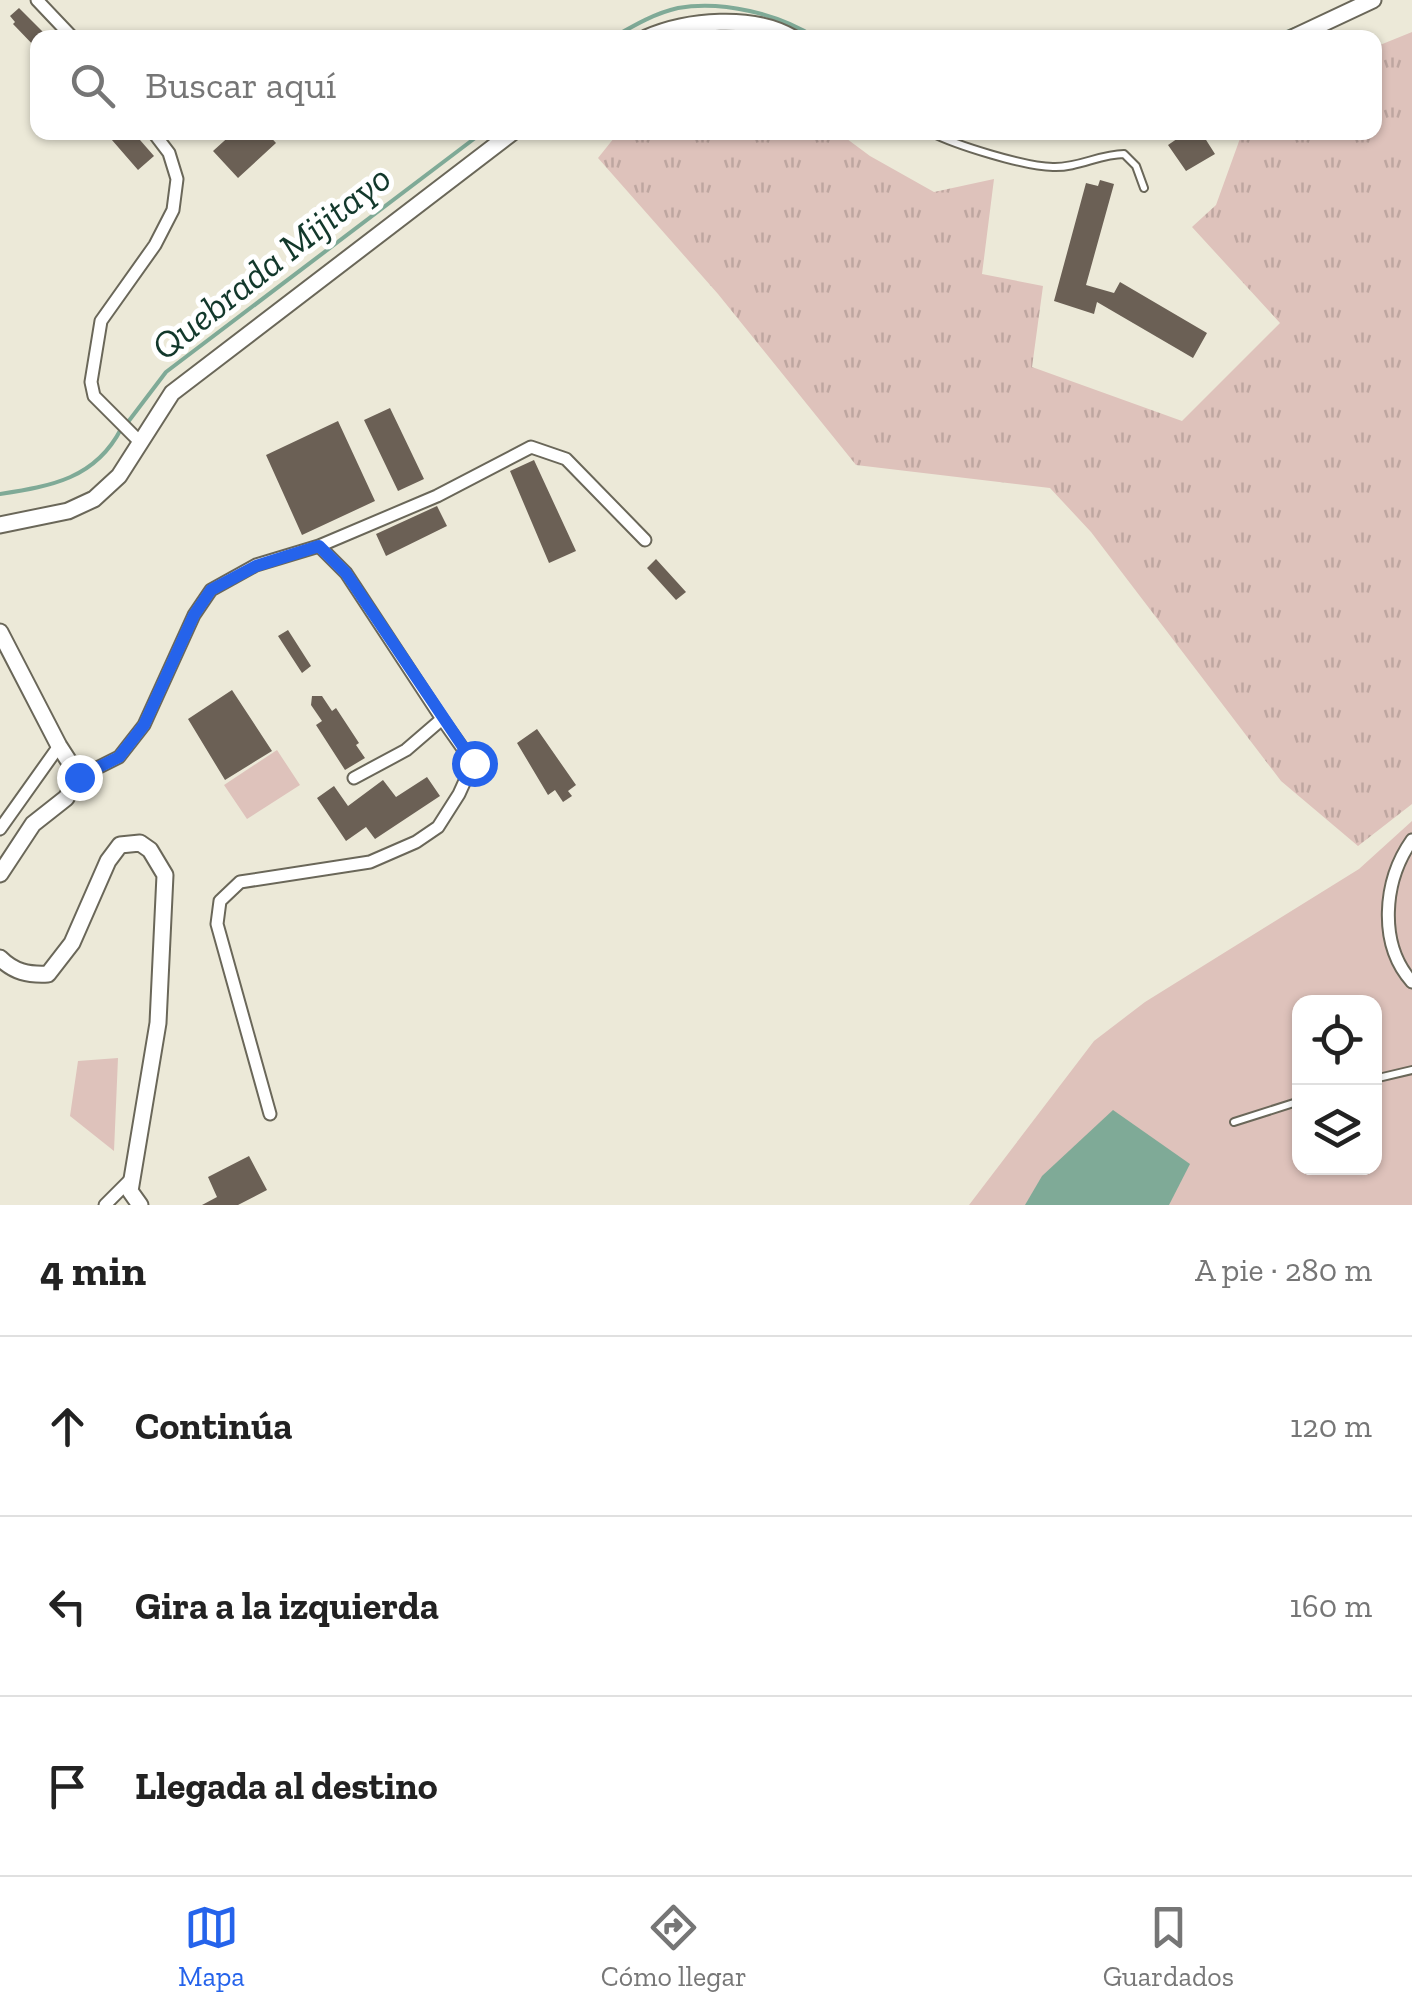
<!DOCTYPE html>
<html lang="es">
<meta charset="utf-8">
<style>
body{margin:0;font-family:"Zilla Slab",serif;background:#f6f6f6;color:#222}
.controls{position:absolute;right:30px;bottom:30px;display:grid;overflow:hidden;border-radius:20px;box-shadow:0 2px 8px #0004}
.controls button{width:90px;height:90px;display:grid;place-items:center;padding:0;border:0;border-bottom:2px solid #e0e0e0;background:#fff;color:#222;font:50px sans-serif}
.stop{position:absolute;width:30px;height:30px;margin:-22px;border:8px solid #2563eb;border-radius:50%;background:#fff}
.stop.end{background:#2563eb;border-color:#fff;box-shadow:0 2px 10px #0008}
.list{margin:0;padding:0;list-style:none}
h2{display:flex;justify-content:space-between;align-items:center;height:130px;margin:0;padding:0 40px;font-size:42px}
h2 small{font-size:32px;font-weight:400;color:#767676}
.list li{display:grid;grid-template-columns:65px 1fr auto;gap:30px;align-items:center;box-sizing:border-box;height:180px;padding:0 40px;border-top:2px solid #e0e0e0}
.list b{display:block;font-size:38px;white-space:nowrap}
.list em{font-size:32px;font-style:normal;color:#767676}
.icon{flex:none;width:55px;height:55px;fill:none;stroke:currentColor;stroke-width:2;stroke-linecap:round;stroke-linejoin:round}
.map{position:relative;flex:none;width:1412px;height:1205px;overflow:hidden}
.search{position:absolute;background:#fff;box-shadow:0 2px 8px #0004;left:30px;right:30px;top:30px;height:110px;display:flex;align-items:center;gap:25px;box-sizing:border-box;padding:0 35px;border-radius:20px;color:#767676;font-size:38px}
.sheet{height:670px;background:#fff}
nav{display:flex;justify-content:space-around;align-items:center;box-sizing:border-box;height:140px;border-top:2px solid #e0e0e0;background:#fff;font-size:28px;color:#767676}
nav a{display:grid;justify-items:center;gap:5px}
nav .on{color:#2563eb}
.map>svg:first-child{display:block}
.grass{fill:url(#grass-tufts)}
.park{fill:#dec2bb;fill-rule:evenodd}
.water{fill:#7faa97}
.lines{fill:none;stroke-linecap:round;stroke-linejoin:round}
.stream{stroke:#7faa97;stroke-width:4}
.building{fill:#6b6055}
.service-casing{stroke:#6a6759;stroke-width:10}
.minor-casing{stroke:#6a6759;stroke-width:15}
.tertiary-casing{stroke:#6a6759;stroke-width:19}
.service{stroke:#fff;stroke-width:6}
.minor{stroke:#fff;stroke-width:11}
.tertiary{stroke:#fff;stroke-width:15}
.route{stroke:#2563eb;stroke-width:12}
.labels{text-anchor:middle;stroke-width:10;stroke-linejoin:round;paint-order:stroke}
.water-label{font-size:38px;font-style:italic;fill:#12382b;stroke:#fff}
</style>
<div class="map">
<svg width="1412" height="1205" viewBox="0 0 1412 1205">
<defs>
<pattern id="grass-tufts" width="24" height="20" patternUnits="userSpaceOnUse" patternTransform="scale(2.5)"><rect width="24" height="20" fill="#dec2bb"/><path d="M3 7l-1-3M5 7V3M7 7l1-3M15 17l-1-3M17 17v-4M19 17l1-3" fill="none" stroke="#bea6a0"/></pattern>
</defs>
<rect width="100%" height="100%" fill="#ece9d8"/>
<path class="grass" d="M1412 32V804L1358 846 1281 781 1091 532 1050 488 856 465 718 294 598 158 618 133H839L870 156 934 192 994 179 982 274 1043 286 1032 367 1182 421 1280 323 1192 227 1216 205 1242 133 1374 132 1375 47Z"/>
<path class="park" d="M277 750 300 785 247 819 224 785Z
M1412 821V1205H969L1094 1041 1145 1002 1359 869ZM1300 1002H1374V1168H1300Z
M118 1058 114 1151 70 1116 78 1061Z"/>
<path class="water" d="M1113 1110 1190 1164 1169 1205H1025L1042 1176Z"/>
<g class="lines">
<path class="stream" d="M612 38C633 26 655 13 678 8 722 0 779 14 816 38
M1271 38 1299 27
M128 422 166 372 483 132
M0 494C51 486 95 479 121 429"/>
</g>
<path class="building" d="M19 8 49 38H38V50L13 24 15 22 10 16Z
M105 132H133L154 156 138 170Z
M234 132H266L276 143 238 178 213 151Z
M1187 132H1201L1215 154 1186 171 1168 145Z
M1100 180 1114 184 1086 285 1114 293 1120 282 1207 333 1193 358 1097 302 1094 314 1054 301 1086 183 1098 186Z
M390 408 424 479 398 491 364 420Z
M338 421 375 501 302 535 266 455Z
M534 460 576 551 549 563 510 471Z
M437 506 447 526 386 556 376 534Z
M656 559 686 592 676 600 647 568Z
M288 630 311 666 302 673 278 636Z
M232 690 272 751 225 780 188 719Z
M312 696H322L332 711 336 708 359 743 356 745 365 758 345 770 316 725 322 721 311 705Z
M537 729 576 785 568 791 572 796 563 802 555 790 548 795 517 743Z
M427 777 440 796 375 839 366 827 346 841 317 798 334 786 348 806 383 780 396 797Z
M249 1156 267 1190 238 1205H202L217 1197 208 1177Z"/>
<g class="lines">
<defs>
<path id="service" d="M930 132C955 145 1026 167 1053 167 1078 168 1100 154 1124 154L1136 166 1144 188
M1374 1079 1412 1070
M1234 1122 1300 1101"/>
<path id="minor" d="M37 0 73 38
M139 441 94 396 91 382 101 321 155 245 173 210 177 179 169 153 153 132
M319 546 437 496 531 447 566 459 645 540
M79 777 119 757 144 725 194 615 211 590 256 565 319 546 346 573 442 719 406 750 354 778
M0 829 59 746
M1412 840C1383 881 1378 944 1412 982
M270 1114 217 924 220 901 240 882 370 862 416 842 438 827 459 794 473 763 442 719
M105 1205 133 1177"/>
<path id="tertiary" d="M646 38C687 20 753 14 793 38
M1292 38 1373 0
M0 525 68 511 94 499 119 476 172 393 513 132
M0 632 59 746 79 777 66 798 33 824 0 874
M0 958C14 972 28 975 48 974L72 943 108 861 120 845 140 843 150 850 165 875 158 1023 130 1191 140 1205"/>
</defs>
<use href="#service" class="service-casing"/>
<use href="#minor" class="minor-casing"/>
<use href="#tertiary" class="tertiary-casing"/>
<use href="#service" class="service"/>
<use href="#minor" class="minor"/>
<use href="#tertiary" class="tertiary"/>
</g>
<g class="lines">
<path class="route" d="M79 777 119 757 144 725 194 615 211 590 256 566 319 546 346 573 474 763"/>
</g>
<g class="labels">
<g class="water-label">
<text transform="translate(271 262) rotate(-38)" y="13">Quebrada Mijitayo</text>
</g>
</g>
</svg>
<div class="controls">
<button><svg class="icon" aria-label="locate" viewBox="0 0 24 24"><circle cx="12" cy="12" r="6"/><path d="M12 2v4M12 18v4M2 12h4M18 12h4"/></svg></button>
<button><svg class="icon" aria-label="layers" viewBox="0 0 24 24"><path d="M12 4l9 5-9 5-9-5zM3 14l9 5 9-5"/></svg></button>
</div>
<div class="stop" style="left:474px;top:763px"></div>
<div class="stop end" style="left:79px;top:777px"></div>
<div class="search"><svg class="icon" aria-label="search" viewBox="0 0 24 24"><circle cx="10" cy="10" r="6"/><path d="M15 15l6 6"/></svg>Buscar aquí</div>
</div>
<section class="sheet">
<h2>4 min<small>A pie · 280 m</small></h2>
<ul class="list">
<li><svg class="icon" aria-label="ahead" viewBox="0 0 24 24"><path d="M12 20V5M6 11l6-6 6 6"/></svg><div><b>Continúa</b></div><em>120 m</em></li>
<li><svg class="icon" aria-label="left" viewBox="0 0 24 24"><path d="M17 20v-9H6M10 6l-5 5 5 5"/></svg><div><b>Gira a la izquierda</b></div><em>160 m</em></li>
<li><svg class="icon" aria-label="arrive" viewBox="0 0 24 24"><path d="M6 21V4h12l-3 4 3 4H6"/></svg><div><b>Llegada al destino</b></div></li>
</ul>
</section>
<nav>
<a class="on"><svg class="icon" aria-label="map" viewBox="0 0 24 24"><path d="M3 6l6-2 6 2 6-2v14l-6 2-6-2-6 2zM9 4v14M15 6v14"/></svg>Mapa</a>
<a><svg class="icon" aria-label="directions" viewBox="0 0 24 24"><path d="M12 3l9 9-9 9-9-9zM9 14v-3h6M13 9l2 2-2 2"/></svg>Cómo llegar</a>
<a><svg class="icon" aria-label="saved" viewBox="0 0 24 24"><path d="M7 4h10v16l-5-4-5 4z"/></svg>Guardados</a>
</nav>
